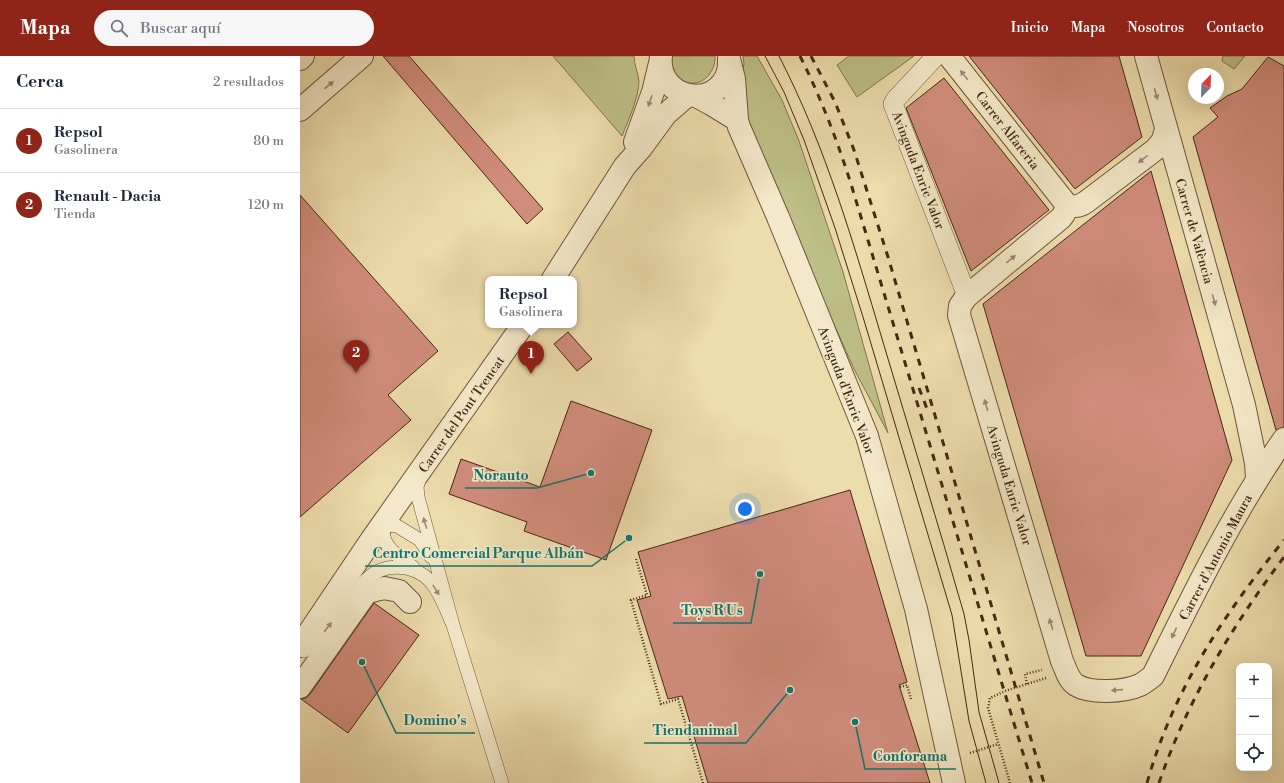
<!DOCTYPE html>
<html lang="es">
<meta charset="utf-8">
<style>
body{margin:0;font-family:"Libre Bodoni",serif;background:#f6f6f7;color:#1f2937}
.controls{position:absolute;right:12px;bottom:12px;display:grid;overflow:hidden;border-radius:8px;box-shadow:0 4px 16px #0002}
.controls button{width:36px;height:36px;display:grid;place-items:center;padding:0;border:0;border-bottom:1px solid #e0e1e3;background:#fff;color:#1f2937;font:20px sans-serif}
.compass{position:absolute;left:888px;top:12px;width:36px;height:36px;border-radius:50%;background:#fff;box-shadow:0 4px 16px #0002;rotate:23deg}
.you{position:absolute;left:445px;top:453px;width:14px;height:14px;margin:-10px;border:3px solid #fff;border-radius:50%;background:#1a73e8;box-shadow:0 0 0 6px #1a73e833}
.badge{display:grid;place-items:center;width:26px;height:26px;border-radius:50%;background:#8f2418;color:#fff;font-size:13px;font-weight:700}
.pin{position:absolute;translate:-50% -33px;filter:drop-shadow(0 1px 2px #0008)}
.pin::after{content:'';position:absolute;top:21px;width:14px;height:12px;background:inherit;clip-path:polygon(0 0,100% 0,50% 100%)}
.popup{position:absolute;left:185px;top:220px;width:92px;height:52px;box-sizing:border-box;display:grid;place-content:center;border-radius:8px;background:#fff;filter:drop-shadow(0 1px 3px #0005);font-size:13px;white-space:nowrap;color:#747a83}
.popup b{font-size:15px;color:#1f2937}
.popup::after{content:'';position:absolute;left:50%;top:100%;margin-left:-8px;border:8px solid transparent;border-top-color:#fff}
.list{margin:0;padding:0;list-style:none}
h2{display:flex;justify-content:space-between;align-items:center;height:52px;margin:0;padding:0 16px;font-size:17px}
h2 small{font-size:13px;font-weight:400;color:#747a83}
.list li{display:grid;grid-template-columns:26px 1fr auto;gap:12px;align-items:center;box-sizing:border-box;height:64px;padding:0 16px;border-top:1px solid #e0e1e3}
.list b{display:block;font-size:15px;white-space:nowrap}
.list p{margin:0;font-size:13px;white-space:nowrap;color:#747a83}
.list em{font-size:13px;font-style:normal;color:#747a83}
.icon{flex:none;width:22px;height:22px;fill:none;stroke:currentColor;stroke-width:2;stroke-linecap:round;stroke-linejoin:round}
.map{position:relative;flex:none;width:984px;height:727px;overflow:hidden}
header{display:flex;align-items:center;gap:24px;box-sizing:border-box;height:56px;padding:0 20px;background:#8f2418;color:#fff}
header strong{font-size:19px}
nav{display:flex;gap:22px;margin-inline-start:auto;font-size:14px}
.search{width:280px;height:36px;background:#f6f6f7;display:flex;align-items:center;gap:10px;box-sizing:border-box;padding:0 14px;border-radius:22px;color:#747a83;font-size:15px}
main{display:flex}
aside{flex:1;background:#fff}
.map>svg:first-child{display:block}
.green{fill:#bdbf86;stroke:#82744d}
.building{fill:#d08c7c;stroke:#462814}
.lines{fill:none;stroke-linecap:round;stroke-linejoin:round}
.service-casing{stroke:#70553a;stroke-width:14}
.pedestrian-casing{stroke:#70553a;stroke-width:20}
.minor-casing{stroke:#70553a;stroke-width:24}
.tertiary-casing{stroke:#70553a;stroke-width:24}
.path{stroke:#462814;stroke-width:2.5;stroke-dasharray:1 2;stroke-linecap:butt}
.service{stroke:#f3e8c9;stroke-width:13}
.pedestrian{stroke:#f3e8c9;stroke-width:19}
.minor{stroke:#f3e8c9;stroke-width:22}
.tertiary{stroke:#f3e8c9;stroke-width:22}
.tram{stroke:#462814;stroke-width:1}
.rail{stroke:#462814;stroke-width:3;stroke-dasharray:7 7;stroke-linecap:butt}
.oneway{fill:#9c886e}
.labels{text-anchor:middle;stroke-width:3.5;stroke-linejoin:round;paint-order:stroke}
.street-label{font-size:13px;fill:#462814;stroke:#f3e8c9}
.leader{fill:none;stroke:#0f766e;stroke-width:1.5}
.callout-dot{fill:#0f766e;stroke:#f3e8c9;stroke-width:1.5}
.callout-label{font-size:14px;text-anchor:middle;font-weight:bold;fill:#0f766e;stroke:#f3e8c9;stroke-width:3.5;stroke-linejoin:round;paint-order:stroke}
</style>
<header>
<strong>Mapa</strong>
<div class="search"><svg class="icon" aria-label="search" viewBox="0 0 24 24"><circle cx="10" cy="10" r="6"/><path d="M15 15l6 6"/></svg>Buscar aquí</div>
<nav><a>Inicio</a><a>Mapa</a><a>Nosotros</a><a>Contacto</a></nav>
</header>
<main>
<aside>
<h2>Cerca<small>2 resultados</small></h2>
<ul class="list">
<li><span class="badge">1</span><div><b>Repsol</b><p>Gasolinera</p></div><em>80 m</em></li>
<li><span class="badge">2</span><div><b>Renault - Dacia</b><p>Tienda</p></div><em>120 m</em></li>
</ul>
</aside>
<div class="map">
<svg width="984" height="727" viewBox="0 0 984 727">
<rect width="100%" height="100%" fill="#eddcac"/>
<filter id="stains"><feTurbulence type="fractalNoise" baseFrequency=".005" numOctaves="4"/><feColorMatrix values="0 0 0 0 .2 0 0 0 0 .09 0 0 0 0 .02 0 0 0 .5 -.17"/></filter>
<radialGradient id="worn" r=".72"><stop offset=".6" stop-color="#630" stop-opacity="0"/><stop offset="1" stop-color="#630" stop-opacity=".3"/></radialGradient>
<path class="green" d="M253 0H334C334 9 338 16 339 25 339 41 328 65 322 80Z
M369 0H415C416 16 402 32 385 26 381 24 377 22 375 18 372 14 371 6 369 0Z
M443 0H457L482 44 499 85 543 216 588 377 554 313 515 226 444 53 440 28 444 8Z
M549 0H614L557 41 537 9Z
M923 0H945L934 13 922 5Z"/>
<path class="building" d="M83 0H109L243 153 227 168Z
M669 0H819L842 81 775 133Z
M968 1 984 10V371L976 374 893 81 918 61 910 52 927 40 942 33Z
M644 22 749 154 671 215 606 52Z
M851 115 932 404 841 600H786L683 248Z
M0 139 138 295 88 339 111 364 0 461Z
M268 276 292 303 277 315 254 288Z
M271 345 352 374 306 504 224 475 227 466 149 438 161 403 240 431Z
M550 434 607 626 599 629 630 727H408L382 640 368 643 337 544 351 540 338 496Z
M74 547 119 579 48 677 1 643 6 642 10 638Z"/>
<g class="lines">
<defs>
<path id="service" d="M84 468C78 488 99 502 113 511
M79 473 90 469 97 470 120 484 131 501
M153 569 202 727
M4 595C29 574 44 545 67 523 84 506 114 508 130 525 141 537 146 554 153 569L118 441 117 431 120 421"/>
<path id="pedestrian" d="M636 0 596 43 593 48 667 240"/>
<path id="minor" d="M361 0C356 42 415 56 428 16 429 12 429 7 429 3
M649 0 767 149
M846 0 944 349 956 407 957 422
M429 3 434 23 437 64 439 71 478 161 567 380 616 553 654 727
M396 40 411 48 437 64
M0 54 62 0
M335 86 353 36 360 7
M767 149 764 158 761 162 666 241 660 250 659 259 762 605C766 613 768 624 776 629 791 638 824 636 840 629 844 627 849 623 853 620 893 539 932 458 984 383
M767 149C774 151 779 151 786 146L856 93 863 84 866 73
M253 223 325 110 341 92 366 58 388 39
M0 590 72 483 223 269
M0 631 67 536 84 532 99 535 110 546"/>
<path id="tertiary" d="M0 3 3 0"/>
</defs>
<use href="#service" class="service-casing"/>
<use href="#pedestrian" class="pedestrian-casing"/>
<use href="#minor" class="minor-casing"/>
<use href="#tertiary" class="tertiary-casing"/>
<path class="path" d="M336 503 347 539 331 544 361 648 378 643 403 727
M727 628 725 618 742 614
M600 631 607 629 611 643
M670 697 698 688
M710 727 688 652 690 642 705 635 746 622"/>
<use href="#service" class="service"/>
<use href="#pedestrian" class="pedestrian"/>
<use href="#minor" class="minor"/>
<use href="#tertiary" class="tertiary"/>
<path class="tram" d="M465 0 484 36 504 84 535 172 563 261 652 559 669 665 686 727
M479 0C526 91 554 189 583 286 610 377 638 467 664 558L669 584 679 656 699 727"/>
<path class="rail" d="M500 0C521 42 537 84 551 128L732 727
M511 0 535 46 554 94 588 201 744 727
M619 332 629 358
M847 727C873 634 924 558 984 484
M859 727C887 645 932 570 984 501"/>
</g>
<defs><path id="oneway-solid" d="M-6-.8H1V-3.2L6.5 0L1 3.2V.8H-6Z"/></defs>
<g class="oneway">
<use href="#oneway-solid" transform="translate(664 19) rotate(-128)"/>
<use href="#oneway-solid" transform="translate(29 29) rotate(-41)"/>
<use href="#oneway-solid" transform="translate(856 38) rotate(74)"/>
<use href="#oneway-solid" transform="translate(350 45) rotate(109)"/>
<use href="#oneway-solid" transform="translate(843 103) rotate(143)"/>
<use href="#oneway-solid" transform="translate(711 203) rotate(-40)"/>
<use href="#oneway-solid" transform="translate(914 244) rotate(74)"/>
<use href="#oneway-solid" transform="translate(686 349) rotate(-107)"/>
<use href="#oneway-solid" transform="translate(125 467) rotate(-106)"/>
<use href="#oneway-solid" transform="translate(136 534) rotate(58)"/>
<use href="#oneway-solid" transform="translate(751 568) rotate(-107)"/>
<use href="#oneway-solid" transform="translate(28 571) rotate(-52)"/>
<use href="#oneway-solid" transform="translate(874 577) rotate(116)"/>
<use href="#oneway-solid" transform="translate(817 634) rotate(176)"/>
</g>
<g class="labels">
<g class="street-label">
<text transform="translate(708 74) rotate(52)" y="5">Carrer Alfareria</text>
<text transform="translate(619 114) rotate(69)" y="5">Avinguda Enric Valor</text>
<text transform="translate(895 175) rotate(74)" y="5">Carrer de València</text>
<text transform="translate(547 334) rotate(69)" y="5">Avinguda d'Enric Valor</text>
<text transform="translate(161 358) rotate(-55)" y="5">Carrer del Pont Trencat</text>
<text transform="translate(710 429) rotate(73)" y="5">Avinguda Enric Valor</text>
<text transform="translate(915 501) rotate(-62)" y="5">Carrer d'Antonio Maura</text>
</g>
</g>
<path class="leader" d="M291 417L237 432H165M329 482L292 510H65M460 518L451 567H373M62 606L96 677H175M490 634L446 687H344M555 666L565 713H656"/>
<g class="callout-dot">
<circle cx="291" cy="417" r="4"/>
<circle cx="329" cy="482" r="4"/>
<circle cx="460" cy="518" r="4"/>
<circle cx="62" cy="606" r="4"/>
<circle cx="490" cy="634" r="4"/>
<circle cx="555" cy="666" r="4"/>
</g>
<g class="callout-label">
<text x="201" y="424">Norauto</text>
<text x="178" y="502">Centro Comercial Parque Albán</text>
<text x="412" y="559">Toys R Us</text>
<text x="135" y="669">Domino's</text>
<text x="395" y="679">Tiendanimal</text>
<text x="610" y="705">Conforama</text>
</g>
<rect width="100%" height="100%" filter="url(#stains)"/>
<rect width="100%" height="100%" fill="url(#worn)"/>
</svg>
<div class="controls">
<button>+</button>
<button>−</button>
<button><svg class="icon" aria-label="locate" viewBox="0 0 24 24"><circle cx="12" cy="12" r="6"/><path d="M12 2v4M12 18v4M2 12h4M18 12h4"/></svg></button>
</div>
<svg class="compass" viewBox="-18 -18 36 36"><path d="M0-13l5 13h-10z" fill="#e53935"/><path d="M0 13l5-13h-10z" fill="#747a83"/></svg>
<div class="you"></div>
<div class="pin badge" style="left:231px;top:318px">1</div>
<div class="popup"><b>Repsol</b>Gasolinera</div>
<div class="pin badge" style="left:56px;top:317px">2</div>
</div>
</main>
